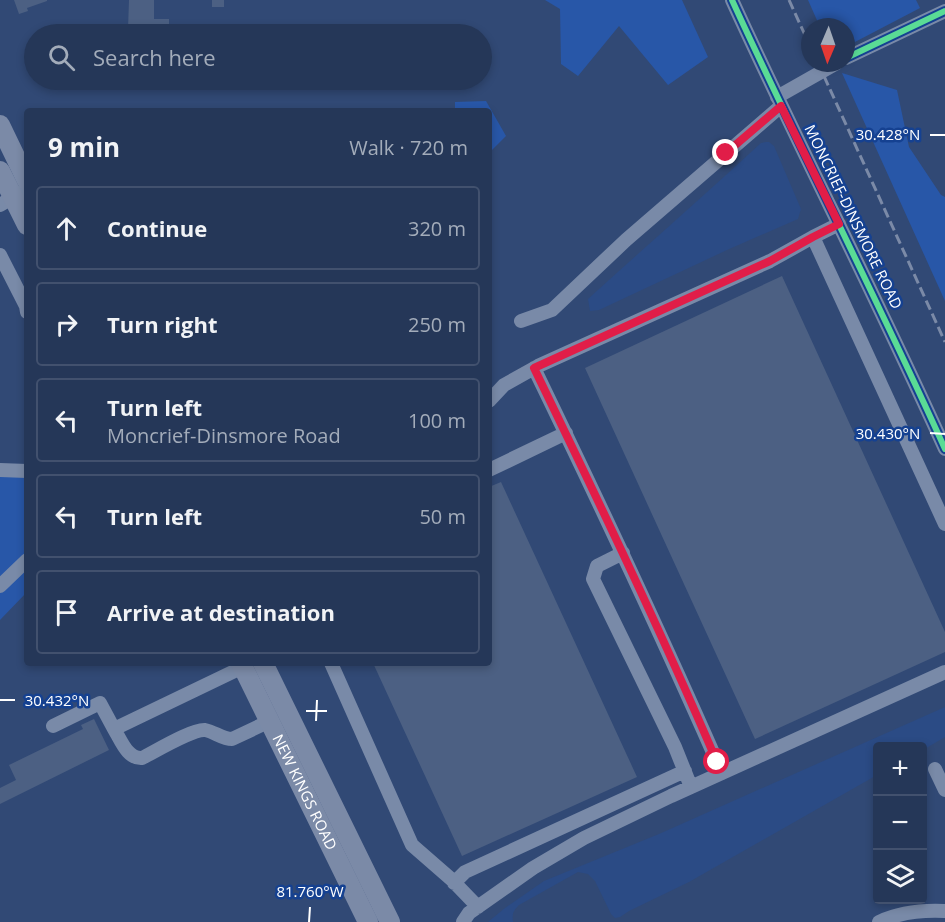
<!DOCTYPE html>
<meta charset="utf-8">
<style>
body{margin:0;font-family:"Open Sans",sans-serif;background:#314261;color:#f1f3f6}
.controls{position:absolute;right:18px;bottom:18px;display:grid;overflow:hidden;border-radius:6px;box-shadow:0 3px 9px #0003}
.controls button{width:54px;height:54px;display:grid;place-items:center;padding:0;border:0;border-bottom:2px solid #42516e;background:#253758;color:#f1f3f6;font:30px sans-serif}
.compass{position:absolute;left:801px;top:18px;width:54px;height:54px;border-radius:50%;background:#253758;box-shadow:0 3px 9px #0003;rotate:182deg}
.stop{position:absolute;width:18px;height:18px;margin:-14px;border:4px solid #e11d48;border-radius:50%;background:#fff}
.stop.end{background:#e11d48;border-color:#fff;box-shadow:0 2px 6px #0008}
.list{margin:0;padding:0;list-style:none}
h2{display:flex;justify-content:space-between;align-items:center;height:78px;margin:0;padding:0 24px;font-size:26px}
h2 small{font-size:20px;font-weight:400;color:#a3acba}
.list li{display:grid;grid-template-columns:39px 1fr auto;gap:18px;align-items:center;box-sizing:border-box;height:84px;margin:0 12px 12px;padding:0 12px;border:2px solid #42516e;border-radius:6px}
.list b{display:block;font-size:22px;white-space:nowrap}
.list p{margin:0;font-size:20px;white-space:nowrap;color:#a3acba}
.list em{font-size:20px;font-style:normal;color:#a3acba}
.icon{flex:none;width:33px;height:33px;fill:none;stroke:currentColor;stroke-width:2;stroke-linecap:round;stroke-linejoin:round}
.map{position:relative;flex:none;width:945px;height:922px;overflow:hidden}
.search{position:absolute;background:#253758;box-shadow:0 3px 9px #0003;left:24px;top:24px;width:468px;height:66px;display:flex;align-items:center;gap:15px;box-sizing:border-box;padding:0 21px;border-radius:33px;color:#a3acba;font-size:22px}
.panel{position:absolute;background:#253758;box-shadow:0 3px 9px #0003;left:24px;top:108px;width:468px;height:558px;border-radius:6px}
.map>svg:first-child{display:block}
.green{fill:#2857a8}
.water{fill:#2b4b85}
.building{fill:#4c6083}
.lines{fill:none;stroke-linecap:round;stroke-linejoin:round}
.minor{stroke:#798aa8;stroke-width:14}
.highway{stroke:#7b8aa7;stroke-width:20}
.rail{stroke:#7b8aa7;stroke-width:3;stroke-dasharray:10 4.5;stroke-linecap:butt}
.cycleway-casing{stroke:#154191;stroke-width:10}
.cycleway{stroke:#5adb95;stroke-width:6}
.route{stroke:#e11d48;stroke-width:8}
.ticks{fill:none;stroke:#fff;stroke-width:2}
.labels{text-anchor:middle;stroke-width:5;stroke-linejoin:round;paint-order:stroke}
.street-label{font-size:15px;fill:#fff;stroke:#154191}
.ticks-label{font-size:15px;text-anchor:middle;fill:#fff;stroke:#154191;stroke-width:5;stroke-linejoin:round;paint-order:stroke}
</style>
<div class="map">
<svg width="945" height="922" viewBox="0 0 945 922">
<rect width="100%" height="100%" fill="#314975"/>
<path class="green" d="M545 0H682L708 57 668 85 619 26 578 76 561 64 560 9Z
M808 0H916L920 8 853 43 846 40V27H820Z
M842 73 897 90 909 147 941 195 945 197V301Z
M486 101 506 136 489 153V111H455V102Z
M0 474H27V592L0 620Z"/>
<path class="water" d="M766 142H769L774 146 801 209 798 219 727 250 599 310 590 311 588 299C645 247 704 196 761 143Z
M945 707V737L923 750 922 746H878L877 775 689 882 629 911 620 917 615 918 611 914 595 881 588 874 578 872 519 905C513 911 512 914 513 922H488L505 908 544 881 659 834Z"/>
<path class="building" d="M14 0H47V1L27 8 28 11 19 14Z
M129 0H154V19H169V30L128 29Z
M212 0H224V7H212Z
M782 276 945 632V652L755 739 585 368Z
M501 482 637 777 462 856 373 663H489V487Z
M94 719 109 750 0 804V788L16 780 9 765 83 729 81 725Z"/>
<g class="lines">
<path class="minor" d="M732 0C801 151 877 298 945 449
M846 58 945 11
M777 97 837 63
M0 205 27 189
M839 224 813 237 945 524
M0 255 26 306 27 312
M521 321 552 310 626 240 781 106
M534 368C599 502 662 636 722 773
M489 401 504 385 538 366 770 261 813 237
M0 470 27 471
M489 470 566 433
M623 553 597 566 593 579 675 747 691 787
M0 586 27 560
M331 663 412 845 451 879 478 907
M53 726 100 703 114 729 243 667
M114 729C121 740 127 759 142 758 156 751 192 729 205 730 215 732 222 739 232 739L270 721
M935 769 945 790
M454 883 465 872 685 771
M463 922 469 913 533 868 584 838 671 796 945 672
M879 922C900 912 921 910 944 911"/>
<g class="highway">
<path d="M0 125 27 181"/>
<path d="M0 171 27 225"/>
<path id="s1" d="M241 663 368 922"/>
<path d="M263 663 390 922"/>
</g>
<path class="rail" d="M789 0 810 46
M818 63 945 342"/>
<defs>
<path id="cycleway" d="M732 0C801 151 877 298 945 449
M846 58 945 11"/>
</defs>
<use href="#cycleway" class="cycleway-casing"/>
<use href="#cycleway" class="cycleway"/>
</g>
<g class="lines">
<path class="route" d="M717 762C660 629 597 498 534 368L770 261 813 237 839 224 781 106 726 153"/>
</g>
<path class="ticks" d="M930 135H945M930 433 945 434M0 700H15M306 711H327M316 721 317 700M309 922 310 907"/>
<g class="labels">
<g class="street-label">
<text transform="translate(853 217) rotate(64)" y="5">MONCRIEF-DINSMORE ROAD</text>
<text dy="5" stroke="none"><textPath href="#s1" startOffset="144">NEW KINGS ROAD</textPath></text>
</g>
</g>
<g class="ticks-label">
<text x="888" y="140">30.428°N</text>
<text x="888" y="439">30.430°N</text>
<text x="57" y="706">30.432°N</text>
<text x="310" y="897">81.760°W</text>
</g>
</svg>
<div class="controls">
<button>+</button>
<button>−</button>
<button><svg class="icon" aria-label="layers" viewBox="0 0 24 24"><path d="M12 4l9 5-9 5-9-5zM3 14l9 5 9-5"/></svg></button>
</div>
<svg class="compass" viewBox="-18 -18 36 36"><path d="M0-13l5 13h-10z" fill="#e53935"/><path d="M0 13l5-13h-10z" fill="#a3acba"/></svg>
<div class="stop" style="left:717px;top:762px"></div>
<div class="stop end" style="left:726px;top:153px"></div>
<div class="search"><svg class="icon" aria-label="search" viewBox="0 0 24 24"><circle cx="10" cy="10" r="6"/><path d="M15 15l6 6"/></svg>Search here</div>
<section class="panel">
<h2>9 min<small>Walk · 720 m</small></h2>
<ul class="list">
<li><svg class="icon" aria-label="ahead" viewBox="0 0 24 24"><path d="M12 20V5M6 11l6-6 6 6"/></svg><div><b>Continue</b></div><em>320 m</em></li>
<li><svg class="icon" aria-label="right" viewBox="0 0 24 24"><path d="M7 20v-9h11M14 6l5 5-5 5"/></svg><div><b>Turn right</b></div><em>250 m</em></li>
<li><svg class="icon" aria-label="left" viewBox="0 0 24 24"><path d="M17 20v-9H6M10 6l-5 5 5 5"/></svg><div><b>Turn left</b><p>Moncrief-Dinsmore Road</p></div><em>100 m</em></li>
<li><svg class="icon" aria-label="left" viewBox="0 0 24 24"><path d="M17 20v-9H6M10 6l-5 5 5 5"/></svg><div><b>Turn left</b></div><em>50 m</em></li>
<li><svg class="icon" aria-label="arrive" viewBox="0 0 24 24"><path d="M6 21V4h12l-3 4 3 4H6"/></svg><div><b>Arrive at destination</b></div></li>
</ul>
</section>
</div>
